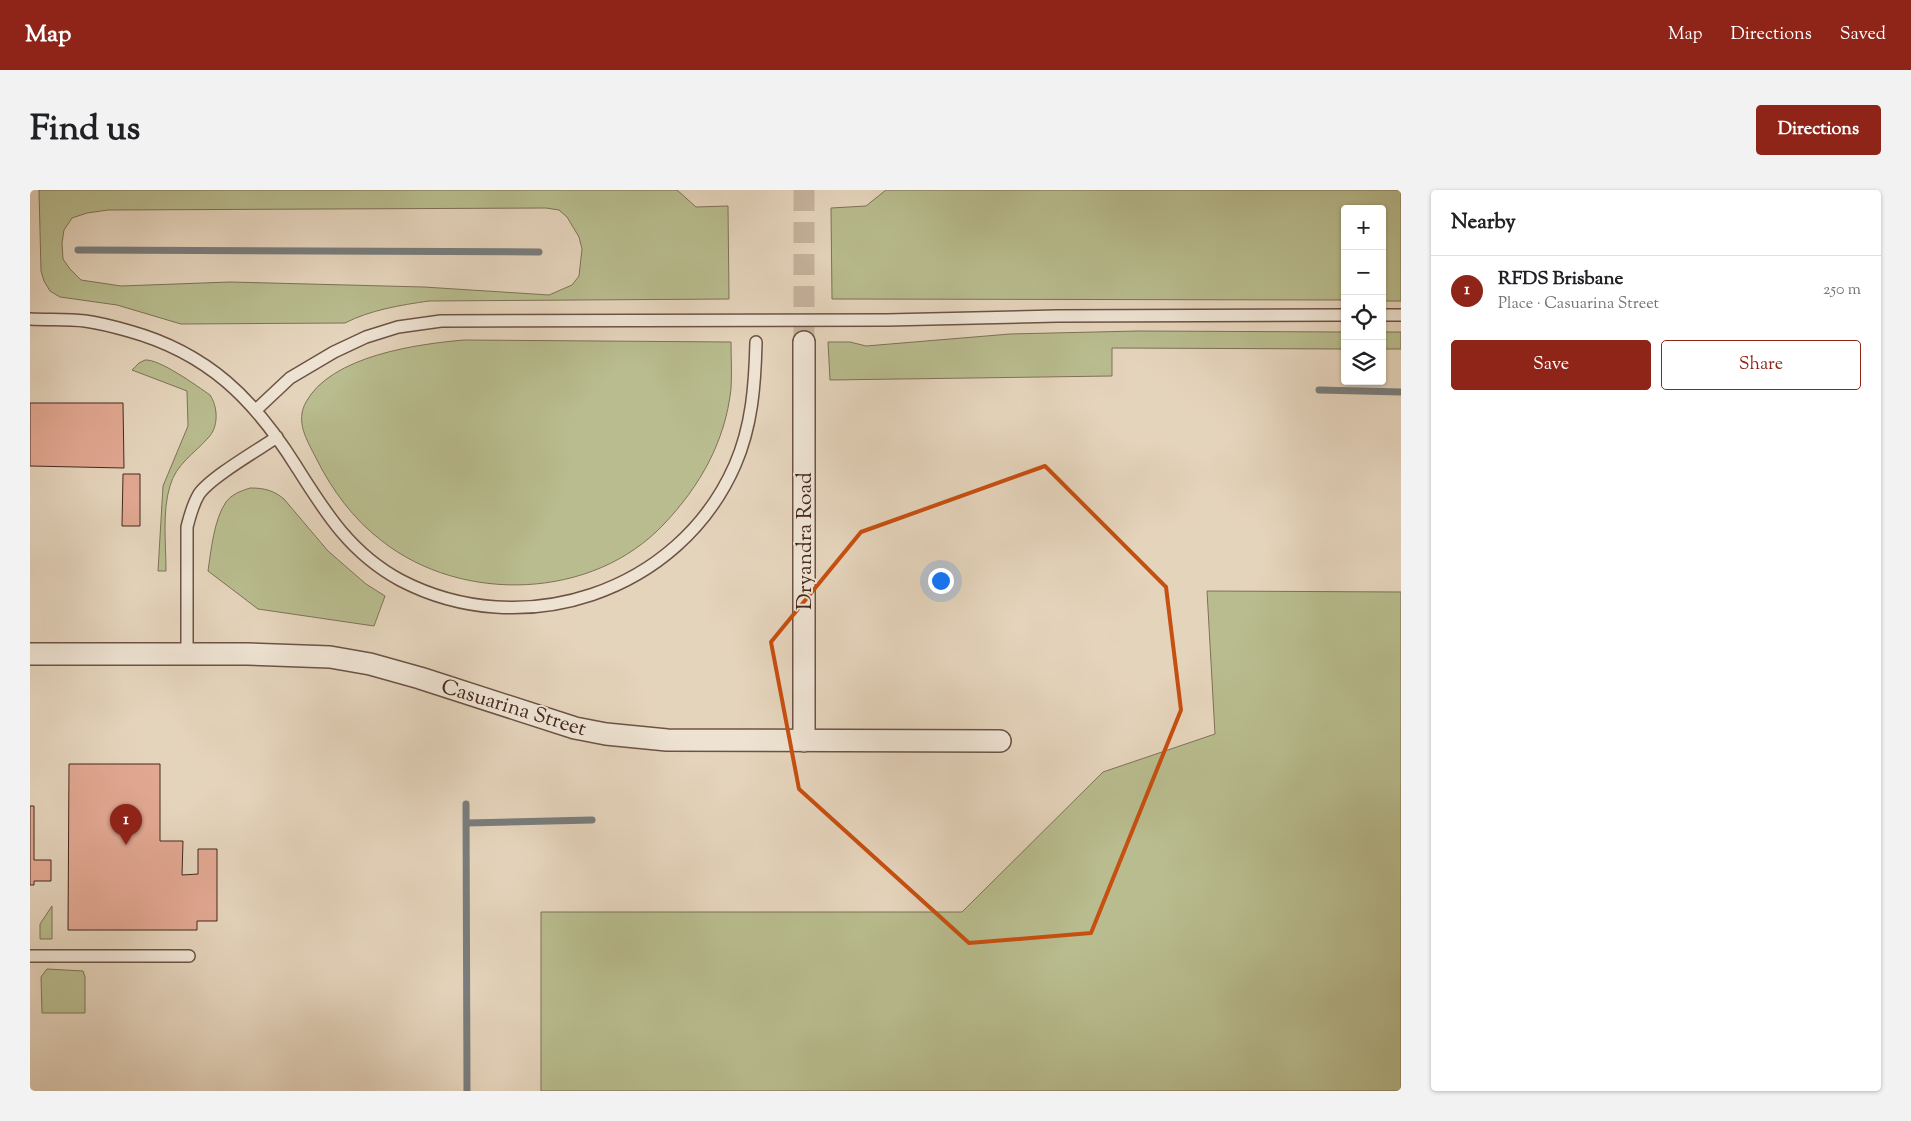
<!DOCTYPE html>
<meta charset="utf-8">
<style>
body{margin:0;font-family:"Sorts Mill Goudy",serif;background:#f2f2f2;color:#202124}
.controls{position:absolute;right:15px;top:15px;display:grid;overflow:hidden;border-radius:5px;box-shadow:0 1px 4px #0004}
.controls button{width:45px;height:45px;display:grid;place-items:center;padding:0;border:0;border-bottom:1px solid #e0e0e0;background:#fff;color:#202124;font:25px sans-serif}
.you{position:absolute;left:910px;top:390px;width:18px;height:18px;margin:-12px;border:4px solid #fff;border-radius:50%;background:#1a73e8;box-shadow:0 0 0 8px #1a73e833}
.badge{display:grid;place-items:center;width:32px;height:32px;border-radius:50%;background:#8f2418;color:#fff;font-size:16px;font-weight:700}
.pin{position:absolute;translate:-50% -41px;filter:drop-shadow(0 1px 2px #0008)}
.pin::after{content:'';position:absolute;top:26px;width:18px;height:15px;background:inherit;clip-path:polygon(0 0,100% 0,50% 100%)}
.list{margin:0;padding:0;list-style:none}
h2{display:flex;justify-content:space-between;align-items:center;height:65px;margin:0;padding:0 20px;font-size:21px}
h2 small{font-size:16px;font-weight:400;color:#757577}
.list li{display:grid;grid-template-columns:32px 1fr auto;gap:15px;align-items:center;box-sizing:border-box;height:70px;padding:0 20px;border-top:1px solid #e0e0e0}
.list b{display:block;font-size:19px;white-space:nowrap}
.list p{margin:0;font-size:16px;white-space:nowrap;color:#757577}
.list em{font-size:16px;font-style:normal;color:#757577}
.actions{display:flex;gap:10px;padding:15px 20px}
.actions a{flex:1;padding:11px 0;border:1px solid #8f2418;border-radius:5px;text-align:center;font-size:18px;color:#8f2418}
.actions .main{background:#8f2418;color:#fff}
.icon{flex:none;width:28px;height:28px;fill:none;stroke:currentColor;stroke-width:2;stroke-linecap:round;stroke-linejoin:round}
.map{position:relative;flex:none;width:1371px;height:901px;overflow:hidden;border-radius:5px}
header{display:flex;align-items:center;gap:30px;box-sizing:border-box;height:70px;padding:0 25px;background:#8f2418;color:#fff}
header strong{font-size:24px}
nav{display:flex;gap:28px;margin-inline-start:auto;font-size:18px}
.intro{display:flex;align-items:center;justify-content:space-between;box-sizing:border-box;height:120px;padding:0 30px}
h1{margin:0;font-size:35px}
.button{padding:12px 22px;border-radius:5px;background:#8f2418;color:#fff;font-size:18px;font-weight:700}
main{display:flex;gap:30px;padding:0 30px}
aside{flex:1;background:#fff;border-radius:5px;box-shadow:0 1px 4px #0004}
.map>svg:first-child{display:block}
.green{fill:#b8bc8e;stroke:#7e7256;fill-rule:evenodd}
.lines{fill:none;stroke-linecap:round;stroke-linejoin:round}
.stream{stroke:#797d7d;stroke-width:7}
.building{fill:#e2a892;stroke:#44281d}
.street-tunnel{stroke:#c5b29c;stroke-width:21;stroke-dasharray:21 11;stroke-linecap:butt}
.lane-casing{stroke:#6c5345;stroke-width:14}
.street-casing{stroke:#6c5345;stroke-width:24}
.lane{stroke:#eee3d3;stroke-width:11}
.street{stroke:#eee3d3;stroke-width:21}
.marked{fill:none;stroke:#c74f0f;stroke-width:4;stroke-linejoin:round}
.labels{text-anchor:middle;stroke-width:4;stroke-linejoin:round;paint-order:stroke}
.street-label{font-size:21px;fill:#44281d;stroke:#eee3d3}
</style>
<header>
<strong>Map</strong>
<nav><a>Map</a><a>Directions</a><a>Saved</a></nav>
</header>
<div class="intro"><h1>Find us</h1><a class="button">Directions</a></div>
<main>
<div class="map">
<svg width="1371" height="901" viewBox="0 0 1371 901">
<rect width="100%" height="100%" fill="#e5d4bc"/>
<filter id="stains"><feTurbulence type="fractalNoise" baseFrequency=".004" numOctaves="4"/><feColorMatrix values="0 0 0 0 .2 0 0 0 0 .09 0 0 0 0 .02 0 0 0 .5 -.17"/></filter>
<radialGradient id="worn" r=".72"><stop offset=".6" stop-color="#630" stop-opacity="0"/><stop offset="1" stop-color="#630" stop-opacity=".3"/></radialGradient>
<path class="green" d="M9 0H647L666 17 698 16 699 109 399 111C371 115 340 120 315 133L151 134 87 115 30 107 20 101 14 91 11 81ZM516 18 529 20 537 27 549 47 552 59 549 86 542 95 519 105 394 97 200 92 91 96 51 90 40 79 33 69 32 53 34 40 42 28 57 23 78 20Z
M856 0H1371V111H1352V19H1315V110L802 109 801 18 836 16Z
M1108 141 1315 142V159L1082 158V186L800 190 798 152H820L836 156 980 144Z
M1352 142H1371V159H1352Z
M434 150 701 152C701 168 702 184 701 199 695 252 670 296 634 334 563 410 432 414 352 351 323 329 302 300 286 268 277 250 265 232 276 212 301 166 387 154 434 150Z
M115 170C130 169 167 196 180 205 188 217 189 237 178 248 164 264 146 274 140 296 132 321 136 355 136 381H128L133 296 158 236 157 201 102 180 109 173Z
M220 298C234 298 243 300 254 309L298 361 336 394 355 406 344 436 228 419 178 381C181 361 184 329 196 312 202 304 211 301 220 298Z
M1177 401 1371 402V901H511V722H932L1073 582 1185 544Z
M22 716V749H10V734Z
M17 779 53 781 55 787V823H12L11 787Z"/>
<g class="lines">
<path class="stream" d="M48 60 509 62
M1289 200 1371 202
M436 614 437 901
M437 633 562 630"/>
</g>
<path class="building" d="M0 213H93L94 278 0 276Z
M93 284H110V336H92Z
M39 574H130V651H153L152 685 168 684V659H187V731H167V740H38Z
M0 616H4V670H21V691H4V695H0Z"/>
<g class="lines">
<path class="street-tunnel" d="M774 0V152"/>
<defs>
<path id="lane" d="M1352 125H1371
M0 129C18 130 37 129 55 131 70 133 85 137 99 141 178 163 224 209 266 276 295 322 320 363 370 390 492 454 649 403 705 275 722 236 725 195 726 152
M226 220 260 188 304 162 336 147 368 137 411 131 857 130 1027 126 1315 125
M157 463V337C160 325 163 314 169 304 181 287 228 260 247 247
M0 766H159"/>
<path id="street" d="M0 464H217L300 467 340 474 390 488 545 538 576 544 637 550 970 551
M774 551V152"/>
</defs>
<use href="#lane" class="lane-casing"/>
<use href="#street" class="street-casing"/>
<use href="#lane" class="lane"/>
<use href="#street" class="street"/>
</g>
<path class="marked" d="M1015 276 1136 397 1151 520 1061 743 939 753 769 599 741 452 831 342Z"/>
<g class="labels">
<g class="street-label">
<text transform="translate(774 351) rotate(-90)" y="7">Dryandra Road</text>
<text transform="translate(484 517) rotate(17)" y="7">Casuarina Street</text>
</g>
</g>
<rect width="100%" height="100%" filter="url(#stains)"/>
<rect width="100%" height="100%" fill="url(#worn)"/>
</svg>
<div class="controls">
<button>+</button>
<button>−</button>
<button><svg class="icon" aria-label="locate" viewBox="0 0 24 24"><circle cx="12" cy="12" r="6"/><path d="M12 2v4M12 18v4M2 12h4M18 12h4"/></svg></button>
<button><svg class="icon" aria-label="layers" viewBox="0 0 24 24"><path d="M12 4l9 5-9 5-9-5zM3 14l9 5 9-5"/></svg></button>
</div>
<div class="you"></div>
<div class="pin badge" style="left:96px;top:655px">1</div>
</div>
<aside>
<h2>Nearby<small></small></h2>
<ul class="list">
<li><span class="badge">1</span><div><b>RFDS Brisbane</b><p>Place · Casuarina Street</p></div><em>250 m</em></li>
</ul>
<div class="actions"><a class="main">Save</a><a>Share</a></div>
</aside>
</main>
